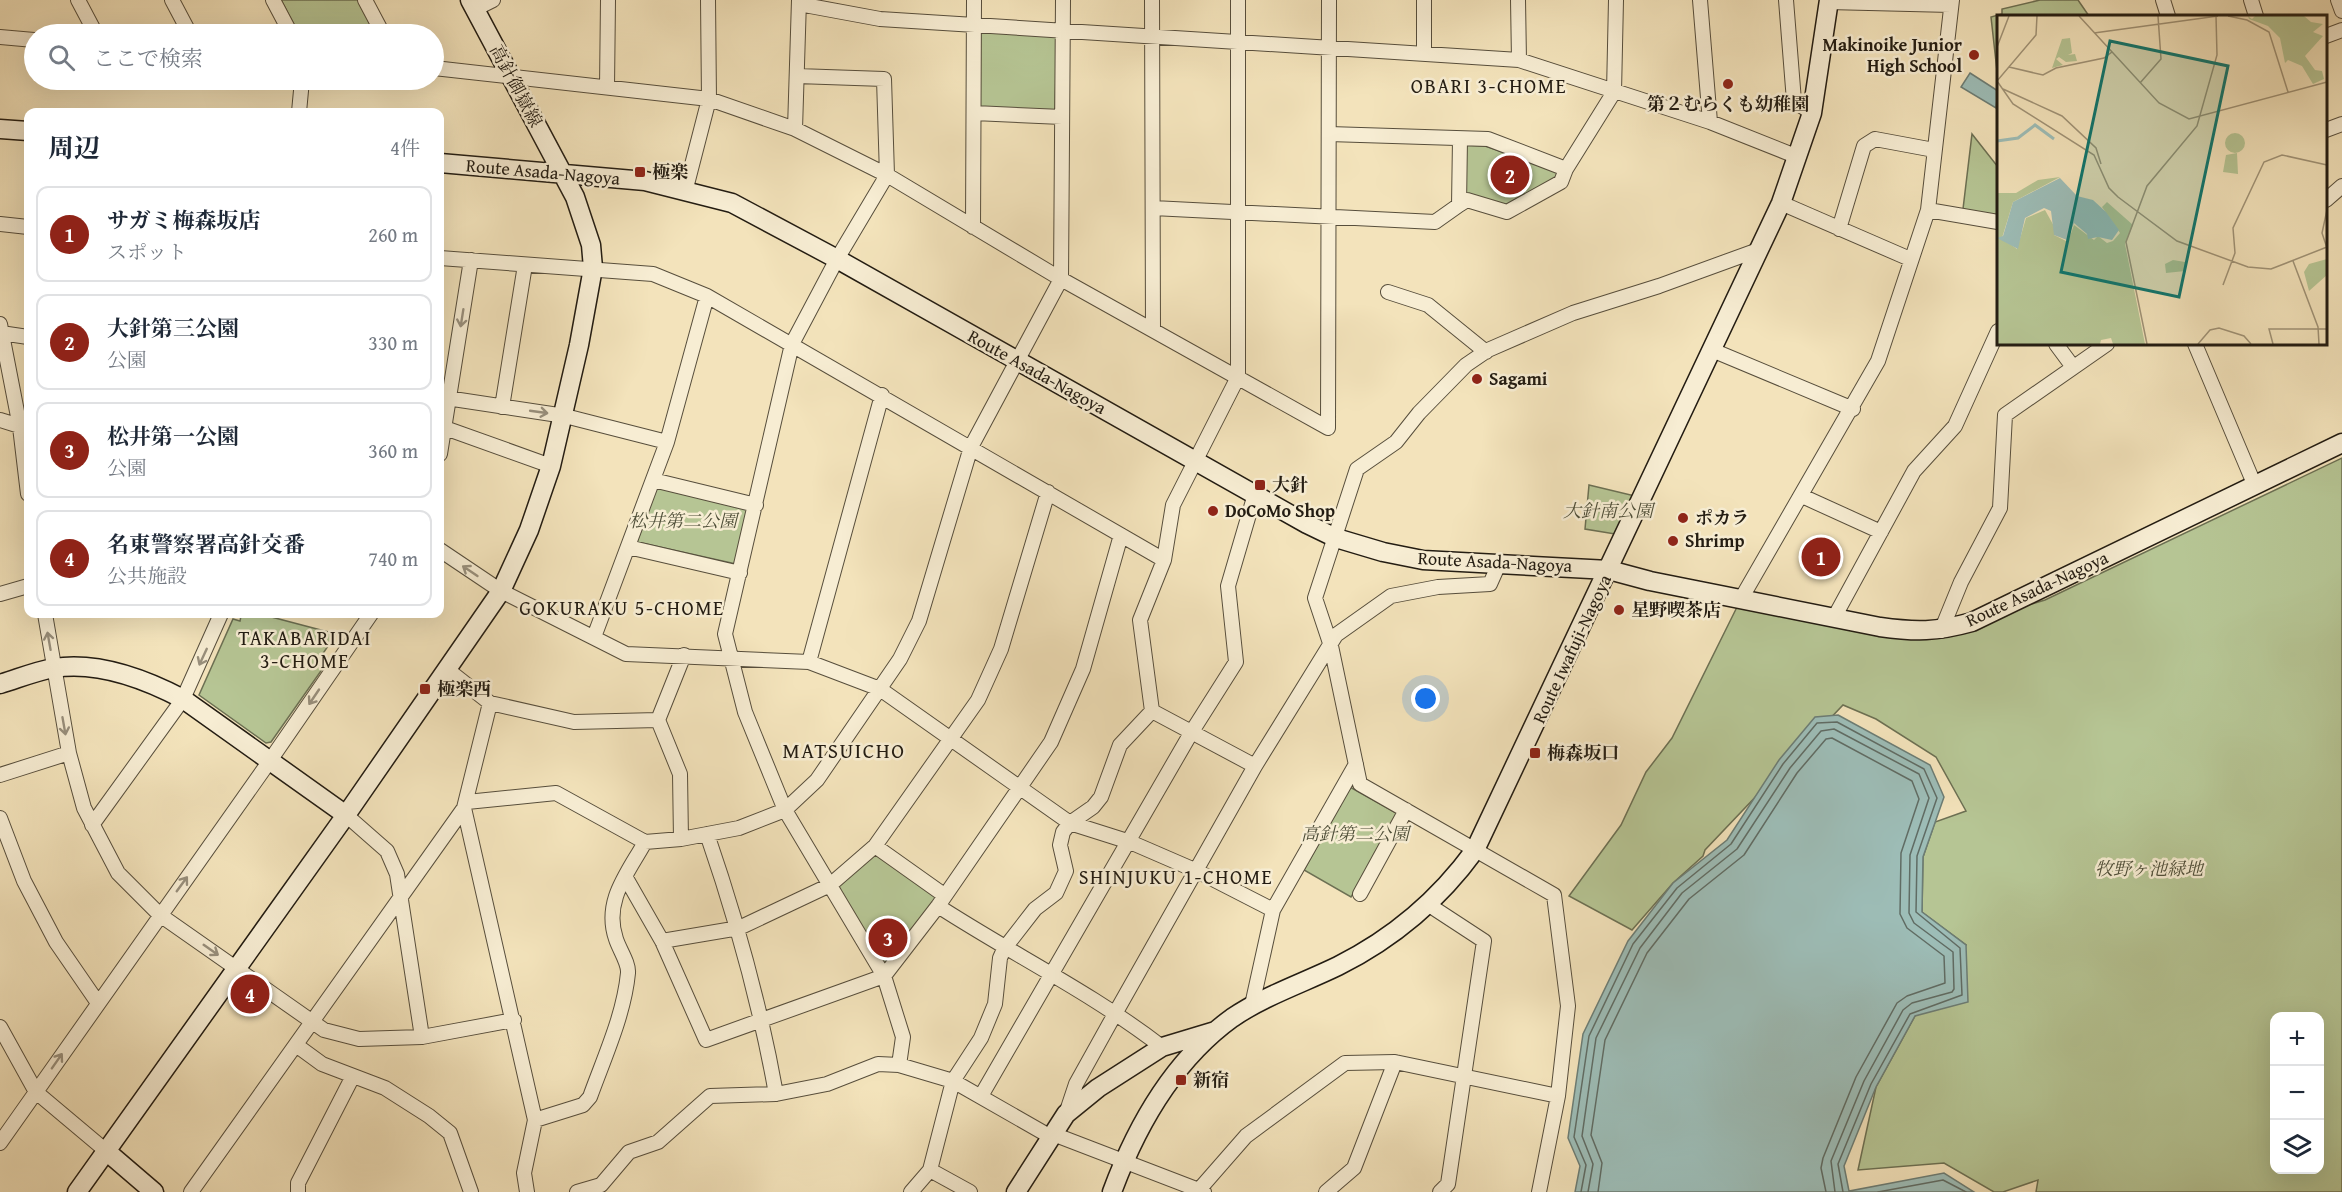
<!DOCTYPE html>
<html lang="ja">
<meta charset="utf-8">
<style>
body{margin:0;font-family:"Gentium Book Plus","Noto Serif JP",serif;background:#f6f6f7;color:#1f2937}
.controls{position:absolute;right:18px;bottom:18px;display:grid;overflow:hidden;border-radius:12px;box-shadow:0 6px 24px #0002}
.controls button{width:54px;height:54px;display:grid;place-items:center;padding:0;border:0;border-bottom:2px solid #e0e1e3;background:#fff;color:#1f2937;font:30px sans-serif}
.you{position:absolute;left:1426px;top:699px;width:21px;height:21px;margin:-15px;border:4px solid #fff;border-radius:50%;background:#1a73e8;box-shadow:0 0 0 9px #1a73e833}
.badge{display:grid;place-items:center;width:39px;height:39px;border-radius:50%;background:#8f2418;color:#fff;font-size:20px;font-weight:700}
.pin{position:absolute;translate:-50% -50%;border:3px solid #fff;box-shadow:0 2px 6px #0006}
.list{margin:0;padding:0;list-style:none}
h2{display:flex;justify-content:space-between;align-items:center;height:78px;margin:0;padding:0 24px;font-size:26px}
h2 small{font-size:20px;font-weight:400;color:#747a83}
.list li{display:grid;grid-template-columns:39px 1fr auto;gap:18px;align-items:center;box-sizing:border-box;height:96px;margin:0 12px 12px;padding:0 12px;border:2px solid #e0e1e3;border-radius:12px}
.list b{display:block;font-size:22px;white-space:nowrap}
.list p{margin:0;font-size:20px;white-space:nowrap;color:#747a83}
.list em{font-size:20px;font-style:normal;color:#747a83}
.icon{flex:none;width:33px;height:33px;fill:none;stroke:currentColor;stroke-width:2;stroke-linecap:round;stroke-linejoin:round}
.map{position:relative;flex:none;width:2342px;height:1192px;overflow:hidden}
.search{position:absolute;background:#fff;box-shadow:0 6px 24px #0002;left:24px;top:24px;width:420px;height:66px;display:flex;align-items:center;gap:15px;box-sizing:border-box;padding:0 21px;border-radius:33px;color:#747a83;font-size:22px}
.panel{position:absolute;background:#fff;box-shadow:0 6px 24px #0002;left:24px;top:108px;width:420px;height:510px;border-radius:12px}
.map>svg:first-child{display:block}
.green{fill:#b6c594;stroke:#6c7053;stroke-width:1.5;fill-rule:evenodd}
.water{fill:#9dbdb7;stroke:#6c7d75;stroke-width:1.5}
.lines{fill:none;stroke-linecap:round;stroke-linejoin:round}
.shore{stroke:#606c64;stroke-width:1.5}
.street-casing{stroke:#574e3c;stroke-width:16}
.secondary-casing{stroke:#231c12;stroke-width:21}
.street{stroke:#f7edd3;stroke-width:14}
.secondary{stroke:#f7edd3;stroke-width:18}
.oneway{stroke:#988f7c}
.poi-dot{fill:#8f2418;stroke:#f7edd3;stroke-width:2}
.labels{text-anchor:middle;stroke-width:5;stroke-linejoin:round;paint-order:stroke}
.poi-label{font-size:18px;font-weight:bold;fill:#231c12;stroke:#f7edd3;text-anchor:start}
.street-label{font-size:18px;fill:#231c12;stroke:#f7edd3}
.park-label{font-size:18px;font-style:italic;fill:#4f4f39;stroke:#f7edd3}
.neighbourhood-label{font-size:20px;letter-spacing:1.5px;fill:#231c12;stroke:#f7edd3}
.quarter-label{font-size:21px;letter-spacing:1.5px;fill:#231c12;stroke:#f7edd3}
.inset-river{fill:none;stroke:#9dbdb7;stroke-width:3}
.inset-road{fill:none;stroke:#a09377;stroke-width:1.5}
.view{fill:#0f766e;fill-opacity:0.15;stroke:#0f766e;stroke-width:3}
.inset-edge{fill:none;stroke:#231c12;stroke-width:3}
</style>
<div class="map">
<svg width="2342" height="1192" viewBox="0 0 2342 1192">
<rect width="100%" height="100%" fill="#f3e3bb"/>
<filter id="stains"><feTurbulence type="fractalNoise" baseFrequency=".00333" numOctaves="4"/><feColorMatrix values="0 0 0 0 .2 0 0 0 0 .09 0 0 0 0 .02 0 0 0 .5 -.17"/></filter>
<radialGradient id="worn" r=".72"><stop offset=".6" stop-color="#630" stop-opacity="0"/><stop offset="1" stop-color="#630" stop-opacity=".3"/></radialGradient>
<path class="green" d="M281 0H358L376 34H299Z
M2040 0H2078L2089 16H1998V80L1991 17 2002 14V9Z
M980 32 1057 35 1055 112 978 109Z
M1972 134 1998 167V217L1963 209Z
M1464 145 1485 146 1557 171 1556 178 1506 208 1464 193Z
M2342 458V1192H2036L2038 1180 2003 1192H1994L1944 1163 1858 1170 1876 1087 1915 1016 1966 945 1922 912 1923 857 1935 822 1966 811 1936 757 1876 719 1843 705 1705 850 1703 856 1673 883 1632 930 1569 896 1621 825 1646 772 1672 738 1741 599 1941 631 2045 600ZM2274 1016H2320V1170H2274Z
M658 484 749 509 736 564 637 542Z
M1589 485 1635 496 1621 535 1585 529Z
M260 614 336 634 318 661 323 668 271 742 266 743 199 695 233 619 240 621 241 616Z
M1350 787 1398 814 1351 897 1304 870Z
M877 848 944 895 885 971 836 885Z"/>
<path class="water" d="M1970 73 1998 91 1996 108 1961 87Z
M1838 715 1930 765 1944 797 1923 857 1922 912 1966 945 1968 1002 1915 1016 1876 1087 1844 1166 1849 1191 1944 1173 1974 1192H1575L1580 1166 1568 1138 1583 1034 1628 941 1673 883 1727 840 1779 760 1815 717Z"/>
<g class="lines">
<path class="shore" d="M1581 1192 1586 1165 1574 1137 1589 1036 1633 944 1677 888 1731 844 1783 764 1817 723 1837 722 1924 769 1937 798 1917 856 1916 912 1960 948 1962 995 1910 1014 1871 1084 1838 1164 1843 1192
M1588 1192 1593 1164 1582 1136 1596 1038 1640 948 1682 893 1737 849 1790 768 1821 731 1834 729 1919 774 1929 798 1910 855 1909 913 1914 923 1953 952 1954 989 1952 992 1912 1003 1903 1010 1864 1081 1831 1161 1835 1192
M1598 1192 1602 1163 1591 1135 1605 1040 1647 953 1689 899 1744 855 1797 773 1826 739 1832 738 1912 781 1919 799 1901 853 1900 914 1907 928 1944 956 1945 983 1907 996 1897 1003 1856 1077 1823 1158 1821 1168 1826 1192
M1878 1192 1943 1180 1966 1192"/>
<defs>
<path id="street" d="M78 0 96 34
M172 0 190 34
M273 0 291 34
M365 0 383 34
M1152 0 1153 329
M1238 0V377L1173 505 1164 560 1140 620 1152 711 1255 766
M1424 0V54
M1518 0 1519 60
M1700 0 1710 122
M1786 0 1794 101 1812 113
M2163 0 2168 16
M2251 0 2256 16
M2338 0 2342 11
M1828 2 1951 5
M799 4 880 19 1519 60 1710 122 1798 157
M475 9 493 0
M2326 36 2342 30
M0 37 34 40
M434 68 709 99 795 129 887 175 1061 279 1328 428 1329 0
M797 76 884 79 887 175 837 259 792 344 725 634 745 712 785 810 884 976 903 1037 899 1065
M607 87 608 0
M299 112 302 80
M974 113 1062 117
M795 129 799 0
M2326 130 2342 124
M1329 134 1488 139 1566 169 1614 92 1616 0
M685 192 709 99 708 0
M2326 200 2342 186
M1781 203 1910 259
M1459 205 1467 200 1507 212 1561 182 1566 169
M1153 208 1435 222 1459 205 1460 139
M1928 210 1998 222
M0 224 28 227
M973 227 974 0
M1839 229 1864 146 1875 139 1934 150
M440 258 653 274 707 296 1164 560
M1388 292 1428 305 1486 352
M0 324 20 427 28 494
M1 333 28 337
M2056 344 2073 367
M2195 344 2255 486
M1712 350 1853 409
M440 397 565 416 667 442
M502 407 525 265
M0 420 26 428
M445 428 551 466
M440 454 471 260
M653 480 756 505
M1802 496 1881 532
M628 547 740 573
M440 550 501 591 626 654 809 662 880 689 1070 823 1130 842 1197 871 1273 910
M0 594 28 586
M1741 599 1878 361 1928 210 1952 0
M45 614 69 753 84 808 118 873 160 915 324 1030 359 1039 422 1037 514 1020
M1835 616 1914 471 1955 426 1998 331
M1941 631 1961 582 2000 508 2005 415 2107 344
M594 637 667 442 707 296
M809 662 882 395
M448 670 490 703 574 722 658 720
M0 775 69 753
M467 802 556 793 645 842 681 839 739 828 785 810 817 780 900 659 919 621 971 447 1061 279 1063 0
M464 808 535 1120 524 1173 527 1192
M346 815 387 851 397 874 422 1037
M0 818 24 881 56 942 98 1003
M92 825 183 699 221 614
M707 834C737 921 760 1004 776 1094
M681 839 680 774 658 720 684 655
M875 846 944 895
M626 878 662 941 706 1040 884 976 938 906 1051 742 1083 669 1121 535
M1360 894 1406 810
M1429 905 1484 941 1448 1184 1440 1192
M938 906C1012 954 1092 993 1162 1047
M662 941 739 928 830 885 875 846 978 700 1001 649 1048 492
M1252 1005 1273 910 1356 764
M0 1027 36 1092 105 1150
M296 1045 322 1064 385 1088 429 1116 450 1133 471 1192
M981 1096 1191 733 1236 662 1228 586 1255 494
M1066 1114 1076 1084 1116 1012 1255 766 1336 635 1391 596 1438 587 1490 584 1498 566
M535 1120 583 1105 590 1097C604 1058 624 1015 628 973 629 963 619 949 616 939 603 901 628 873 645 842
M1053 1134 1204 1192
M0 1143 269 762 371 614
M930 1170 970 1192
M191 1192 464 808 490 703
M298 1192V1183L353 1076
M577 1192 601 1185 629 1152 658 1142 710 1096 776 1094 827 1084 878 1064 899 1065 953 1081 1051 1137
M911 1192 930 1170 953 1081 981 1038 995 1004 1000 958 1004 949 1035 909 1056 893 1066 871 1060 845 1063 832 1070 823 1093 807 1101 797 1120 745 1152 711
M1197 1192 1246 1136 1345 1063 1395 1062 1558 1096
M1326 1192 1354 1168 1395 1062
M1539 1192 1558 1096 1568 1006 1554 895 1360 784 1331 646 1315 598 1357 469 1396 442 1419 413 1466 365 1488 350 1573 313 1659 286 1758 250"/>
<path id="secondary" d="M0 129 28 131
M440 163 645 181 732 203 837 259 1307 524 1336 538 1383 552 1423 560 1609 570 1650 581 1880 627C1916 632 1936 632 1972 622L2342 443
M0 684C17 679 36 671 54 668 98 661 145 679 183 699L346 815
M105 1150 154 1192
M77 1192 346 815 501 591 529 530 551 466 579 345 593 268 591 245 575 197 470 0
M1016 1192 1066 1114 1098 1088 1162 1047 1215 1031
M1112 1192C1136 1127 1174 1060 1232 1018 1264 996 1303 983 1338 966 1394 938 1438 901 1475 850L1781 203 1812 113 1829 0"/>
</defs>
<use href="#street" class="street-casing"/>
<use href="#secondary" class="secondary-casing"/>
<use href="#street" class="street"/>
<use href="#secondary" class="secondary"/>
</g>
<defs><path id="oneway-shaft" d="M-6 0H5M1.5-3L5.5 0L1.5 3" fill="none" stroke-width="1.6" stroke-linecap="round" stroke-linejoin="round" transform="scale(1.5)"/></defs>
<g class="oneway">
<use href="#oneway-shaft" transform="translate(462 318) rotate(99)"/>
<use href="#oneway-shaft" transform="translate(539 412) rotate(8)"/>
<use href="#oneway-shaft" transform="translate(470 571) rotate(-146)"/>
<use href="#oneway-shaft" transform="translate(49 641) rotate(-100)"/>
<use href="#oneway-shaft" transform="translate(203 657) rotate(115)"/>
<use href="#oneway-shaft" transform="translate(314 697) rotate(124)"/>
<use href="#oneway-shaft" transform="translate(64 726) rotate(80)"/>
<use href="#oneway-shaft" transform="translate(182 884) rotate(-54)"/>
<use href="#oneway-shaft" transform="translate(211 950) rotate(35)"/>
<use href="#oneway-shaft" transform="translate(57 1061) rotate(-55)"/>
</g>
<g class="poi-dot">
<circle cx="1974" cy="55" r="6"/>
<circle cx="1728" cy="84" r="6"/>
<rect x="634" y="166" width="12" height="12" rx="3"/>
<circle cx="1477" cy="379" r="6"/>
<rect x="1254" y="479" width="12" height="12" rx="3"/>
<circle cx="1213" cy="511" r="6"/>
<circle cx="1683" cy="518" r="6"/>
<circle cx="1673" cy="541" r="6"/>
<circle cx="1619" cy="610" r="6"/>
<rect x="419" y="683" width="12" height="12" rx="3"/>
<rect x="1529" y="747" width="12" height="12" rx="3"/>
<rect x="1175" y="1074" width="12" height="12" rx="3"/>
</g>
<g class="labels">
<g class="poi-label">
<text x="1962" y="51" text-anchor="end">Makinoike Junior<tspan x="1962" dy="21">High School</tspan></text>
<text x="1728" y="110" text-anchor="middle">第２むらくも幼稚園</text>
<text x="652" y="178">極楽</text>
<text x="1489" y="385">Sagami</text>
<text x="1272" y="491">大針</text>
<text x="1225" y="517">DoCoMo Shop</text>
<text x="1695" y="524">ポカラ</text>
<text x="1685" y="547">Shrimp</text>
<text x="1631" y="616">星野喫茶店</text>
<text x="437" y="695">極楽西</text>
<text x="1547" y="759">梅森坂口</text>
<text x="1193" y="1086">新宿</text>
</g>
<g class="street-label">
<text transform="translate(516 86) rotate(62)" y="6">高針御嶽線</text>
<text transform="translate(543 172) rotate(5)" y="6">Route Asada-Nagoya</text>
<text transform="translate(1037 372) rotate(29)" y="6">Route Asada-Nagoya</text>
<text transform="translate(1495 562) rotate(3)" y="6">Route Asada-Nagoya</text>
<text transform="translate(2037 589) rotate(-25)" y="6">Route Asada-Nagoya</text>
<text transform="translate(1572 649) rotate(-65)" y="6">Route Iwafuji-Nagoya</text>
</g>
<g class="park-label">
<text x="1608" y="517">大針南公園</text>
<text x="683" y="527">松井第二公園</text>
<text x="1355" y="840">高針第二公園</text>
<text x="2149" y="875">牧野ヶ池緑地</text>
</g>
<g class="neighbourhood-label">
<text x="1489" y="93">OBARI 3-CHOME</text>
<text x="622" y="615">GOKURAKU 5-CHOME</text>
<text x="305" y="645">TAKABARIDAI<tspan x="305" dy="23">3-CHOME</tspan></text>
<text x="1176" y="884">SHINJUKU 1-CHOME</text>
</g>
<g class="quarter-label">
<text x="844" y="758">MATSUICHO</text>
</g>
</g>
<g transform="translate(1997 15)">
<rect width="330" height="330" fill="#f3e3bb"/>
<path d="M251 1 255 4 258 1H307L314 7 326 9 316 17 326 21 308 41 318 55 325 56 327 64 316 69 305 51 291 45 288 48 283 23 271 11 252 4ZM73 23 75 38 71 40 78 39 80 46 69 47 62 42 59 44 66 50 55 53 65 24ZM228 128a10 10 0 1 1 20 0a10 10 0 1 1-20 0ZM240 138 241 159 226 157 229 140ZM63 162 16 187 5 223 20 234 29 203 48 195 58 213 57 220 71 227 77 210 97 225 101 221 110 228 116 226 123 218 105 192 110 187 136 210 128 229 148 329H116L114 323 104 325 103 329H0V178H19L41 165ZM330 244V260L312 276 307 257 312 249ZM176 245 188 247V256L169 258 168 249Z" fill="#b6c594"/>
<path d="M63 163 80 181 96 185 109 197 122 215 115 225 101 222 91 224 90 219 77 208 70 225 57 220 54 196 47 193 28 203 21 234 0 223 6 221 16 187Z" fill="#9dbdb7"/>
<path class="inset-river" d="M0 126 21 123 38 110 57 124"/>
<path class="inset-road" d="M40 1 39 20 0 66 16 89 97 140 112 173 121 182 180 226 251 252 274 254 330 232M82 1 162 88 192 104 330 67M231 1 250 5 272 17 291 77M97 18 221 1M0 32 12 1M12 52 46 60 59 53 107 43 115 37M143 68 164 44 161 1M6 74 65 101 99 133 104 149M330 233 325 218 330 195M296 246 321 312 322 329M226 270 238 238 236 213 267 147 285 140 330 150M150 329 129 227 150 171 200 111 220 40 219 1M201 329 213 315 222 313 247 321 254 329M276 329 272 314H330"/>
<path class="view" d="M113 26 231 51 182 282 64 257Z"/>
<rect width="330" height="330" class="inset-edge"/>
</g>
<rect width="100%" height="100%" filter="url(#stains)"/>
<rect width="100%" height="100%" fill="url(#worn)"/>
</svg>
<div class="controls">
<button>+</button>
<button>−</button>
<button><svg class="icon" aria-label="layers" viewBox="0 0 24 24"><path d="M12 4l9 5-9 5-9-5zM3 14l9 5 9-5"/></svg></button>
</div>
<div class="you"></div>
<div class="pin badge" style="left:1821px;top:557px">1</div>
<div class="pin badge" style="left:1510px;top:175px">2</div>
<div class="pin badge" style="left:888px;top:938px">3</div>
<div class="pin badge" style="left:250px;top:994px">4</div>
<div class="search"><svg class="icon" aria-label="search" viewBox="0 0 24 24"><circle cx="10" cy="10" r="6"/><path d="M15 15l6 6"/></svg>ここで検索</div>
<section class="panel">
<h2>周辺<small>4件</small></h2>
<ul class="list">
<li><span class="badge">1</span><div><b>サガミ梅森坂店</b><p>スポット</p></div><em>260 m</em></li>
<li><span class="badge">2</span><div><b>大針第三公園</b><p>公園</p></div><em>330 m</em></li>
<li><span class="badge">3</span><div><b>松井第一公園</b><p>公園</p></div><em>360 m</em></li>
<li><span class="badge">4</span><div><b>名東警察署高針交番</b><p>公共施設</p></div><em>740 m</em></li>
</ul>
</section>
</div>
